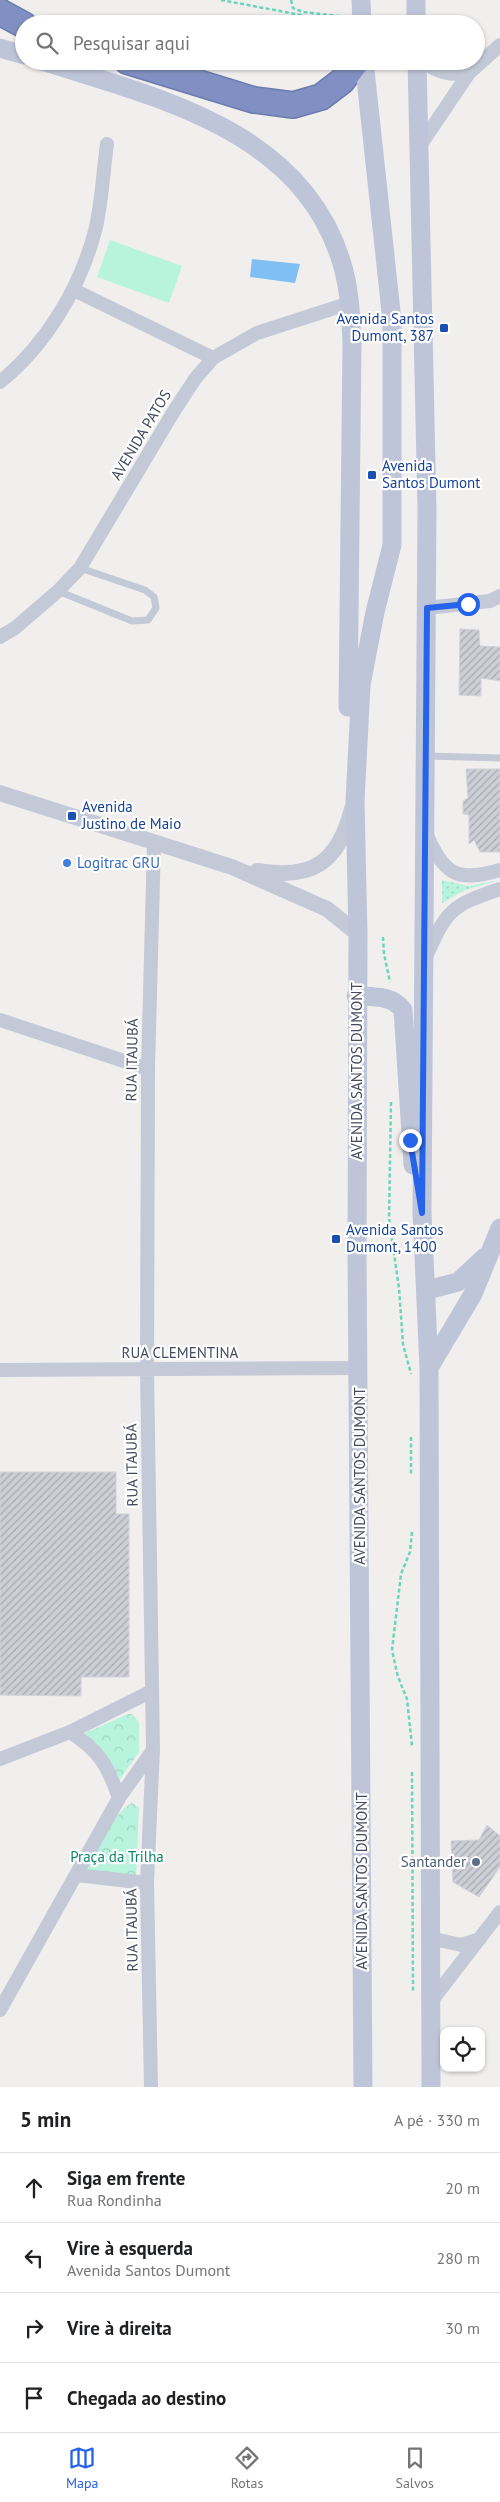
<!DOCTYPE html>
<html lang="pt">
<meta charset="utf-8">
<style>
body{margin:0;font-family:"PT Sans",sans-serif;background:#f6f6f6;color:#202124}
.controls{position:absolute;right:15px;bottom:15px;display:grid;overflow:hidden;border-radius:10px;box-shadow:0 1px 4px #0004}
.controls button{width:45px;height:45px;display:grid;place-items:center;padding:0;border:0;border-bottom:1px solid #e0e0e0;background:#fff;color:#202124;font:25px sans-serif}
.stop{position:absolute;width:15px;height:15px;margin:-11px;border:4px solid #2563eb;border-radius:50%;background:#fff}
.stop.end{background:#2563eb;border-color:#fff;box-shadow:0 1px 5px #0008}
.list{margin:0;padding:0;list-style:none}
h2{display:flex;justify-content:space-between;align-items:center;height:65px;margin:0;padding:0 20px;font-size:21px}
h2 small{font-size:16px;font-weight:400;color:#757577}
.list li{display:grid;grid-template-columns:32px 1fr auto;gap:15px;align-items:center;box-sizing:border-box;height:70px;padding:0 20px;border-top:1px solid #e0e0e0}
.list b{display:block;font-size:19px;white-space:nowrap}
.list p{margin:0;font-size:16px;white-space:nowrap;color:#757577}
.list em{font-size:16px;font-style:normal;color:#757577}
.icon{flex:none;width:28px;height:28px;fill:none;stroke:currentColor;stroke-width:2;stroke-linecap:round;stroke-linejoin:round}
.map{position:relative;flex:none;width:500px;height:2087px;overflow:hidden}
.search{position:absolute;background:#fff;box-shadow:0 1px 4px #0004;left:15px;right:15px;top:15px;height:55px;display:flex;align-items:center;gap:12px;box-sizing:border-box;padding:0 18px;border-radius:28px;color:#757577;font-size:19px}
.sheet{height:345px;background:#fff}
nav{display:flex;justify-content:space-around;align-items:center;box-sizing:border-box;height:70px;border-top:1px solid #e0e0e0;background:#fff;font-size:14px;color:#757577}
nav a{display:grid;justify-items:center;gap:2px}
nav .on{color:#2563eb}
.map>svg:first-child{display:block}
.grass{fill:url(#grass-dots)}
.park{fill:url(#park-crowns)}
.garden{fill:#b8f3de}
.water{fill:#80bff4}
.building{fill:url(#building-hatch);stroke:#d1d2da}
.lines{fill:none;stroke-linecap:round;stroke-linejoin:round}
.motorway-casing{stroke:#6c7bae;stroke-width:28}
.path{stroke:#6cd4bb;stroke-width:2.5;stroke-dasharray:4 2.5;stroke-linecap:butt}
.service{stroke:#c3c9d7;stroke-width:7}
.minor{stroke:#c3c9d7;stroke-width:14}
.tertiary{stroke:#c3c9d7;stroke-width:16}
.secondary{stroke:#bfc5d9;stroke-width:19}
.motorway{stroke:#8190c2;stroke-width:25}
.route{stroke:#2563eb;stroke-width:6}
.transit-dot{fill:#1a4fb4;stroke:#fff;stroke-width:2}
.shop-dot{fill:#3f7fe0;stroke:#fff;stroke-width:2}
.service-dot{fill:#5c6f8a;stroke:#fff;stroke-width:2}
.labels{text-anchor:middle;stroke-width:4.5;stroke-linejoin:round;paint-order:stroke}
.transit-label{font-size:15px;fill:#164399;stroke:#fff;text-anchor:start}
.street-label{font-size:15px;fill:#444b5d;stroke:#fff}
.shop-label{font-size:15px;fill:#366cbe;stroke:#fff;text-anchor:start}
.park-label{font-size:15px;fill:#0e8668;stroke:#fff}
.service-label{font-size:15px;fill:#4e5e75;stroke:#fff;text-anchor:end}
</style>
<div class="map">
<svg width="500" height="2087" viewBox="0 0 500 2087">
<defs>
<pattern id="grass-dots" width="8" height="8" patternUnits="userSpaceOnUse" patternTransform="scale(1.25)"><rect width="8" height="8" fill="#b8f3de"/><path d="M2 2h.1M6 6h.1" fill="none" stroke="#9fd2c1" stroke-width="1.8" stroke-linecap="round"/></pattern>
<pattern id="park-crowns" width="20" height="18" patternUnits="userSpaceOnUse" patternTransform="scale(1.25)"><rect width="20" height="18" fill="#b8f3de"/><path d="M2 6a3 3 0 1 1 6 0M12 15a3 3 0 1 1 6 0" fill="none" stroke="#9fd2c1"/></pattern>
<pattern id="building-hatch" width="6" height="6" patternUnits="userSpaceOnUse" patternTransform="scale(1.25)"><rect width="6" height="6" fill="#cdced6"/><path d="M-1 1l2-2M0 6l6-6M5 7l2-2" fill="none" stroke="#a8a9b1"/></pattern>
</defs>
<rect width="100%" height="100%" fill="#f1efee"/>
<path class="grass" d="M442 880 468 886 500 880 465 890 442 903Z"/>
<path class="park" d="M128 1714H132L139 1722V1752L120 1779 107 1757 85 1733Z
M132 1803 139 1808 136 1878 84 1873C95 1855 114 1811 132 1803Z"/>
<path class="garden" d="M110 240 182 266 169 303 97 277Z"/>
<path class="water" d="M252 259 300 264 295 283 250 277Z"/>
<path class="building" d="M460 629 479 630 480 646 500 647V681L481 678V696L459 695Z
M466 769H500V852H480L474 840 469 844V815L463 814V801L468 798Z
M0 1472H116V1514H129V1677H81V1696L0 1695Z
M487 1825 500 1836V1867L479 1897 453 1882 451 1841 479 1840Z"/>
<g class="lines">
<defs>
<path id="motorway" d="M0 12 24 25
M127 61 254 100 293 105 321 97 342 81 357 61"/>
</defs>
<use href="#motorway" class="motorway-casing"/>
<path class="path" d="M221 0 301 15 313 20 315 24
M291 0 293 8 303 12 346 17
M383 937 384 954 390 982
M391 1102 389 1219 399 1288 403 1344 411 1374
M411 1437V1474
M412 1532 410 1552 401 1574 392 1650 398 1677 407 1699 412 1746
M412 1772 413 1991"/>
<path class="service" d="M58 591 132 621 148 620 156 608 154 597 145 590 80 568
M427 756 500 758"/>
<path class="minor" d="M421 61C437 72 450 76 469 73
M419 147 469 73 500 45
M74 290 213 358
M0 382C46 345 80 288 95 231 102 203 103 172 107 144
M427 608 490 601 500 596
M0 637 15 628 58 591 80 568 174 411 195 379 213 358 257 333 350 303
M426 833C444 874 456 883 500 870
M426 957C447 910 450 906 500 889
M0 1020 148 1069
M0 1370 359 1368
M70 1732C99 1750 108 1766 119 1798
M0 1759 70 1732 152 1691
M76 1875 147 1883
M430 1938 461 1945 480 1939
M430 2003 500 1912
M0 2010 119 1798 153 1750
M151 2087 147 1883 153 1749 147 1370 148 1069 154 843"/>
<path class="tertiary" d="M0 793 232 867 327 909 358 934
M257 871C312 880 338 863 352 809"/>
<path class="secondary" d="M361 0 362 24
M416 0V24
M0 48 24 55
M42 61C162 99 308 132 344 271 350 295 351 319 352 343L348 707
M417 61 427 509 422 1213 429 1368 431 2087
M356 996C373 997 392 995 403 1010L413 1165
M427 1290 458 1282 485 1257
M429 1368 473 1294 500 1228
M363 2087 357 1253 358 934 355 801 361 685 375 612 392 545V321L364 61"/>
<use href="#motorway" class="motorway"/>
</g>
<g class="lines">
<path class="route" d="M410 1140 422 1213 427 608 468 604"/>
</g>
<g class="transit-dot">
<rect x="439" y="323" width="10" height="10" rx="2.5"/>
<rect x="367" y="470" width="10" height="10" rx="2.5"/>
<rect x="67" y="811" width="10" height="10" rx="2.5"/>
<rect x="331" y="1234" width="10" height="10" rx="2.5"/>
</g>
<circle class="shop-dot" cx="67" cy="863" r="5"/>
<circle class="service-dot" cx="476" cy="1862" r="5"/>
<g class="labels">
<g class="transit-label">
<text x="434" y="324" text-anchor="end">Avenida Santos<tspan x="434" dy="17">Dumont, 387</tspan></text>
<text x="382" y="471">Avenida<tspan x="382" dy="17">Santos Dumont</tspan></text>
<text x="82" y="812">Avenida<tspan x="82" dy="17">Justino de Maio</tspan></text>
<text x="346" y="1235">Avenida Santos<tspan x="346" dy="17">Dumont, 1400</tspan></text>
</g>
<g class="street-label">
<text transform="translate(141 435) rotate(-59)" y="5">AVENIDA PATOS</text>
<text transform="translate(132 1060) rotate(-89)" y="5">RUA ITAJUBÁ</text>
<text transform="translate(357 1071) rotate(-90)" y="5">AVENIDA SANTOS DUMONT</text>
<text x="180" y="1358">RUA CLEMENTINA</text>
<text transform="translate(132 1465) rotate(-91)" y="5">RUA ITAJUBÁ</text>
<text transform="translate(360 1476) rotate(-90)" y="5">AVENIDA SANTOS DUMONT</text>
<text transform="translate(362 1881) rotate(-90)" y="5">AVENIDA SANTOS DUMONT</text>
<text transform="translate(132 1930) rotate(-91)" y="5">RUA ITAJUBÁ</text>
</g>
<g class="shop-label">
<text x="77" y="868">Logitrac GRU</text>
</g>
<g class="park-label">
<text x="117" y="1862">Praça da Trilha</text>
</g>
<g class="service-label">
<text x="466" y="1867">Santander</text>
</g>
</g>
</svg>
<div class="controls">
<button><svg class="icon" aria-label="locate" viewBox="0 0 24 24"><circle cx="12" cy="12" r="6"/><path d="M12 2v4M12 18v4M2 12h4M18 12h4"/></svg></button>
</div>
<div class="stop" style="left:468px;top:604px"></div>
<div class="stop end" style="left:410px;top:1140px"></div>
<div class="search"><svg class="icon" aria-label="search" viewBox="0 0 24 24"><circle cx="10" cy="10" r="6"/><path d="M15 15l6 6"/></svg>Pesquisar aqui</div>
</div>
<section class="sheet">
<h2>5 min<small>A pé · 330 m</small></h2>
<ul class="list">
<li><svg class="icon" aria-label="ahead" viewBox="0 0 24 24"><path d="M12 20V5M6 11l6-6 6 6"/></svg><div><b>Siga em frente</b><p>Rua Rondinha</p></div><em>20 m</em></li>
<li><svg class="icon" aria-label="left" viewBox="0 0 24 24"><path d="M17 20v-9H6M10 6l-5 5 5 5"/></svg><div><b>Vire à esquerda</b><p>Avenida Santos Dumont</p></div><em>280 m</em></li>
<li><svg class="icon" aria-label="right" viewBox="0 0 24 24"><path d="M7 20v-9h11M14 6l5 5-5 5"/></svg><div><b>Vire à direita</b></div><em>30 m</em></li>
<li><svg class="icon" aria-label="arrive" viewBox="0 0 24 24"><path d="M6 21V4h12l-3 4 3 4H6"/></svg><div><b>Chegada ao destino</b></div></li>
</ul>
</section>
<nav>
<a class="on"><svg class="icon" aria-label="map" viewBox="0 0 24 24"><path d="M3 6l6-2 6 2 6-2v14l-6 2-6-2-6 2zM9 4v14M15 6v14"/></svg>Mapa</a>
<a><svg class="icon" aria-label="directions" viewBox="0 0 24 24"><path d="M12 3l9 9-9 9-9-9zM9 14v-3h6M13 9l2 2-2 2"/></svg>Rotas</a>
<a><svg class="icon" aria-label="saved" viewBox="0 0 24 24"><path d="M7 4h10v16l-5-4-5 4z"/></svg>Salvos</a>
</nav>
